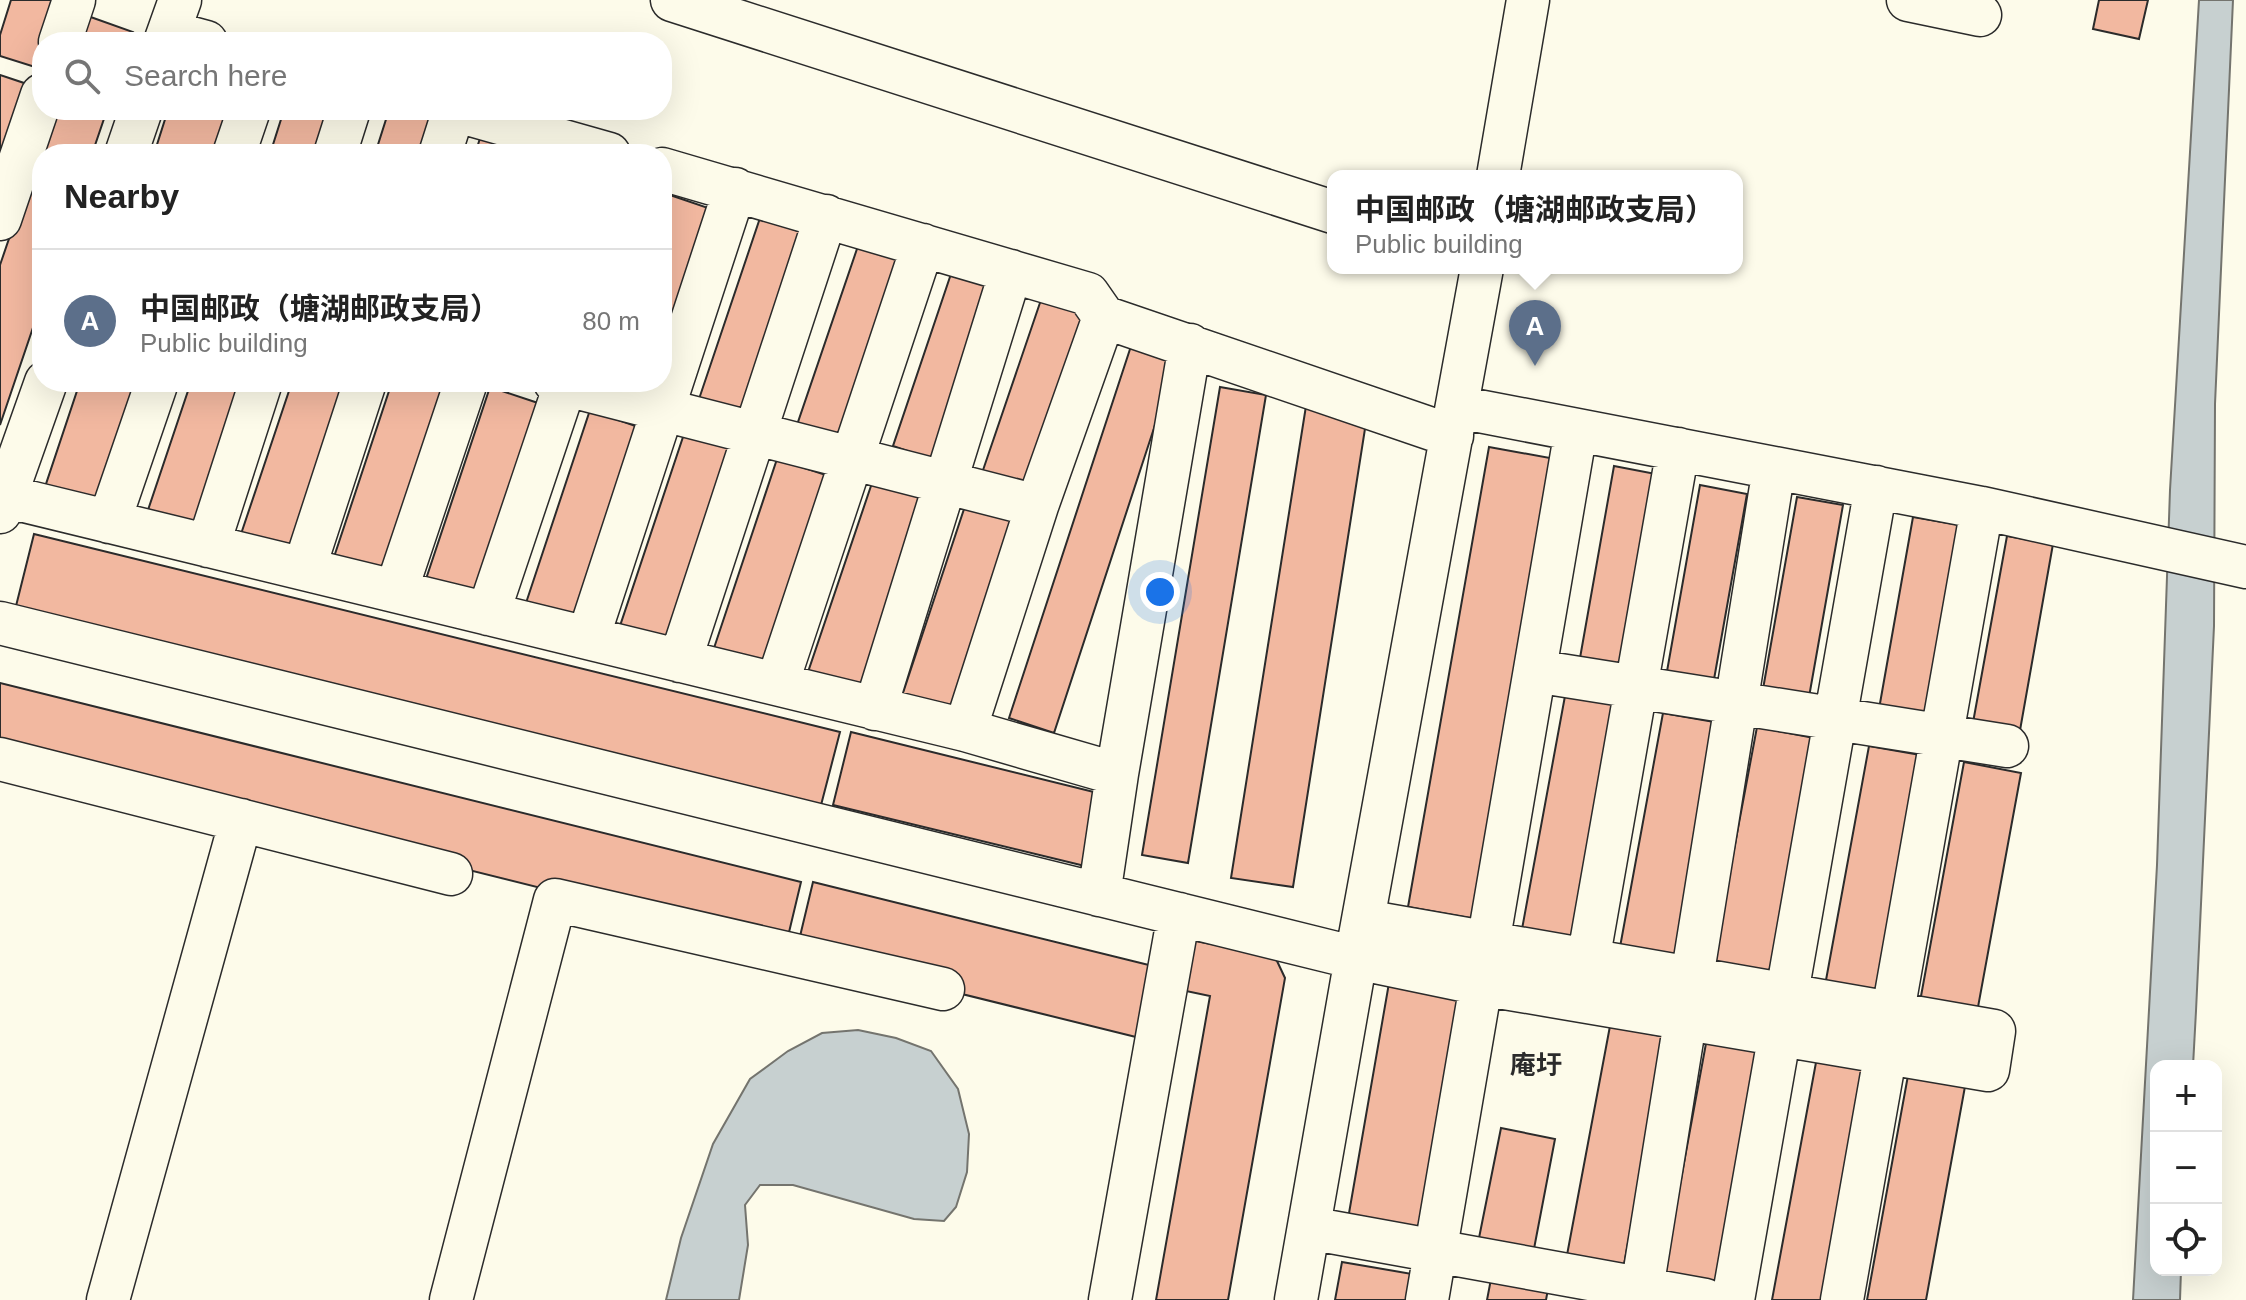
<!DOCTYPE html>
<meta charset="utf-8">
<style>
body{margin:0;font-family:Helvetica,"Noto Sans SC",sans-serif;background:#f6f6f6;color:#222}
.controls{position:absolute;right:24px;bottom:24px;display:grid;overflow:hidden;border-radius:16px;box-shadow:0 8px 32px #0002}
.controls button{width:72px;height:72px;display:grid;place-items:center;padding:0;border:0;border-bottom:2px solid #e0e0e0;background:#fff;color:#222;font:40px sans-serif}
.you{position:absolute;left:1160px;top:592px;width:28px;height:28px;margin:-20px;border:6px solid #fff;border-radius:50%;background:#1a73e8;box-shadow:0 0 0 12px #1a73e833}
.badge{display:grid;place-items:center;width:52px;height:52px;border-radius:50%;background:#111827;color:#fff;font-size:26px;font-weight:700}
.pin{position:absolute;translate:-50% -66px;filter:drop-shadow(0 2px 4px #0008)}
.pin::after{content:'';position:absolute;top:42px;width:28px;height:24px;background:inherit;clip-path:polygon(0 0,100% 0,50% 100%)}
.popup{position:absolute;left:1327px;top:170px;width:416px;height:104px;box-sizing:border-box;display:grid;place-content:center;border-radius:16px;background:#fff;filter:drop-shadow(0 2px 6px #0005);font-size:26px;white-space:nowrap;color:#767676}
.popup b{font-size:30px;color:#222}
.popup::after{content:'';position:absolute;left:50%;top:100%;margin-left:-16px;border:16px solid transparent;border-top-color:#fff}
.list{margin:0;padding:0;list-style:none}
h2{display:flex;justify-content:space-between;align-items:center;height:104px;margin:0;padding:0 32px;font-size:34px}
h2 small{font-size:26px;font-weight:400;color:#767676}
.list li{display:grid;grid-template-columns:52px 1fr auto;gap:24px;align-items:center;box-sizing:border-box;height:144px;padding:0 32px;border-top:2px solid #e0e0e0}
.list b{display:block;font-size:30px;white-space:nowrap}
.list p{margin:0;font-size:26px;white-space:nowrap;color:#767676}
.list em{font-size:26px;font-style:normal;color:#767676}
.icon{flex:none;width:44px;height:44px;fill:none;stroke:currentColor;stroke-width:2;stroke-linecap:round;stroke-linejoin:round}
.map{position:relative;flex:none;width:2246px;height:1300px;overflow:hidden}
.search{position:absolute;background:#fff;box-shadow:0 8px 32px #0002;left:32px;top:32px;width:640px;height:88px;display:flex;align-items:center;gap:20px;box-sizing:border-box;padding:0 28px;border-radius:32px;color:#767676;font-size:30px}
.panel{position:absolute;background:#fff;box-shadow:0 8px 32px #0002;left:32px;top:144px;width:640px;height:248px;border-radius:32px}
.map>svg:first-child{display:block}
.water{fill:#c7d0d0;stroke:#74746e;stroke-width:2}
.building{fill:#f2b8a0;stroke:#2b2b2b;stroke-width:2}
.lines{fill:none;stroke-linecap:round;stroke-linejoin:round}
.minor-casing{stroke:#2b2b2b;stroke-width:45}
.minor{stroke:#fdfbea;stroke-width:42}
.labels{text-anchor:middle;stroke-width:6;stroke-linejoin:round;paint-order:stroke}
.quarter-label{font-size:26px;font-weight:bold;fill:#2b2b2b;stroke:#fdfbea}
</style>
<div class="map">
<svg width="2246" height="1300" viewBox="0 0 2246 1300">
<rect width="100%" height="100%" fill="#fdfbea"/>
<path class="water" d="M2199 0H2233L2215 404 2214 626 2196 1011 2193 1066H2156V1270H2181L2180 1300H2133L2157 865 2170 490Z
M858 1030 896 1038 931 1051 958 1089 969 1134 967 1172 956 1207 944 1221 914 1219 793 1185H760L745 1205 748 1245 739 1300H666L681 1238 713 1144 750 1079 788 1051 822 1033Z"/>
<path class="building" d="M11 0H55L35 67 0 56V35Z
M2099 0H2148L2139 39 2093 29Z
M85 15 133 32 130 42H76Z
M0 75 27 84 0 160Z
M53 110H107L92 154H42V301L0 425V265Z
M168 110H233L218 154H154Z
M284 110H338L323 154H270Z
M389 110H417L440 118 428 154H375Z
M483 129 532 144 529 154H475Z
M670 195 717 211 662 373V219Z
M760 218 807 234 746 415 699 399Z
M859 243 905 259 844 441 797 425Z
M954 265 1001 281 939 462 893 446Z
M1043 294 1090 310 1029 492 981 476Z
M1133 340 1178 355 1054 733 1009 718Z
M80 382H140L98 509 44 490Z
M191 382H251L200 535 146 516Z
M292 382H352L293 558 239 540Z
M392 382H452L387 578 333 560Z
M490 387 544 405 478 603 424 585Z
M1220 387 1266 395 1188 863 1142 855Z
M1306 406 1367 416 1293 887 1231 878Z
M590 410 644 429 578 627 524 609Z
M685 431 739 449 673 648 619 629Z
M1489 447 1561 460 1481 920 1408 907Z
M777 459 832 477 765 675 711 657Z
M1614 466 1661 475 1627 667 1580 658Z
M873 480 927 499 860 697 806 678Z
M1700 485 1747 494 1713 685 1666 677Z
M1797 497 1843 505 1809 697 1763 689Z
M966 503 1020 521 954 720 900 702Z
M1913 517 1960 525 1926 717 1879 709Z
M34 534 840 732 820 809 15 610Z
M2007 536 2053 544 2019 736 1972 728Z
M0 683 801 882 785 949 0 753Z
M1565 696 1622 706 1577 951 1520 940Z
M1663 713 1720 723 1675 968 1618 958Z
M1757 727 1814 738 1768 982 1711 972Z
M851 732 1106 795 1089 867 833 805Z
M1869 746 1926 756 1881 1001 1824 991Z
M1964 762 2021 773 1976 1018 1919 1007Z
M813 882 1161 968 1144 1039 796 953Z
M1195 941 1267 954 1277 961 1285 978 1228 1300H1156L1210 996 1186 991Z
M1389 983 1464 996 1423 1232 1348 1219Z
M1610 1026 1666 1037 1621 1281 1564 1271Z
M1707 1038 1764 1049 1719 1293 1662 1282Z
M1817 1057 1874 1068 1831 1300H1772Z
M1909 1070 1966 1081 1926 1300H1867Z
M1501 1128 1555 1139 1533 1254 1478 1243Z
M1342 1262 1412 1274 1407 1300H1335Z
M1491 1279 1548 1289 1546 1300H1487Z"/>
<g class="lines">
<defs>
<path id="minor" d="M672 0 1333 212
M1908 0 1980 15
M169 32 206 42
M60 42 74 0
M165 42 180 0
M454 110 609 154
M126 154 141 110
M234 154 249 110
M335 154 349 110
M440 154 454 110
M662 169 1088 294 1104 317
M1498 176 1528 0
M0 219 42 95
M555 382 1037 506
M1458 407 1982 508 2246 567
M0 495 965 730 1117 774
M0 512 46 382
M109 522 157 382
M208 546 261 382
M304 569 365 382
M396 591 466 382
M488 614 566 382
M0 623 1356 958 1481 984 1988 1070 1994 1031 1364 921
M588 638 735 189
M680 661 826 216
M1535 671 2007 746
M777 684 923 245
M875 709 1011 271
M965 730 1037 506 1104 317 1452 436
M0 759 451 874
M1099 895 1117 774 1190 345
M1588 961 1678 449
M1309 1228 1705 1300
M1642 1289 1774 468
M108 1300 241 820
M451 1300 555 900 943 989
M1110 1300 1179 914
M1296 1300 1356 958 1482 268
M1427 1300 1576 430
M1733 1300 1876 487
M1842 1300 1982 508"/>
</defs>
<use href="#minor" class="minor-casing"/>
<use href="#minor" class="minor"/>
</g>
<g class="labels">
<g class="quarter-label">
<text x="1536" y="1074">庵圩</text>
</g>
</g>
</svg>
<div class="controls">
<button>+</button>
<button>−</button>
<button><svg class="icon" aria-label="locate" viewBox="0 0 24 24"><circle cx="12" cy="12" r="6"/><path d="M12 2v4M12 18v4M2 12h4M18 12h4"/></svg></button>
</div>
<div class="you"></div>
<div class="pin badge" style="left:1535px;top:366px;background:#5c6f8a">A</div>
<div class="popup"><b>中国邮政（塘湖邮政支局）</b>Public building</div>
<div class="search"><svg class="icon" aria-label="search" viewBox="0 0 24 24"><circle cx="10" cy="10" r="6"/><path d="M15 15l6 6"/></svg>Search here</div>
<section class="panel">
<h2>Nearby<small></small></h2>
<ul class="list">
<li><span class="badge" style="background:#5c6f8a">A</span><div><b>中国邮政（塘湖邮政支局）</b><p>Public building</p></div><em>80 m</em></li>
</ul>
</section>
</div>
